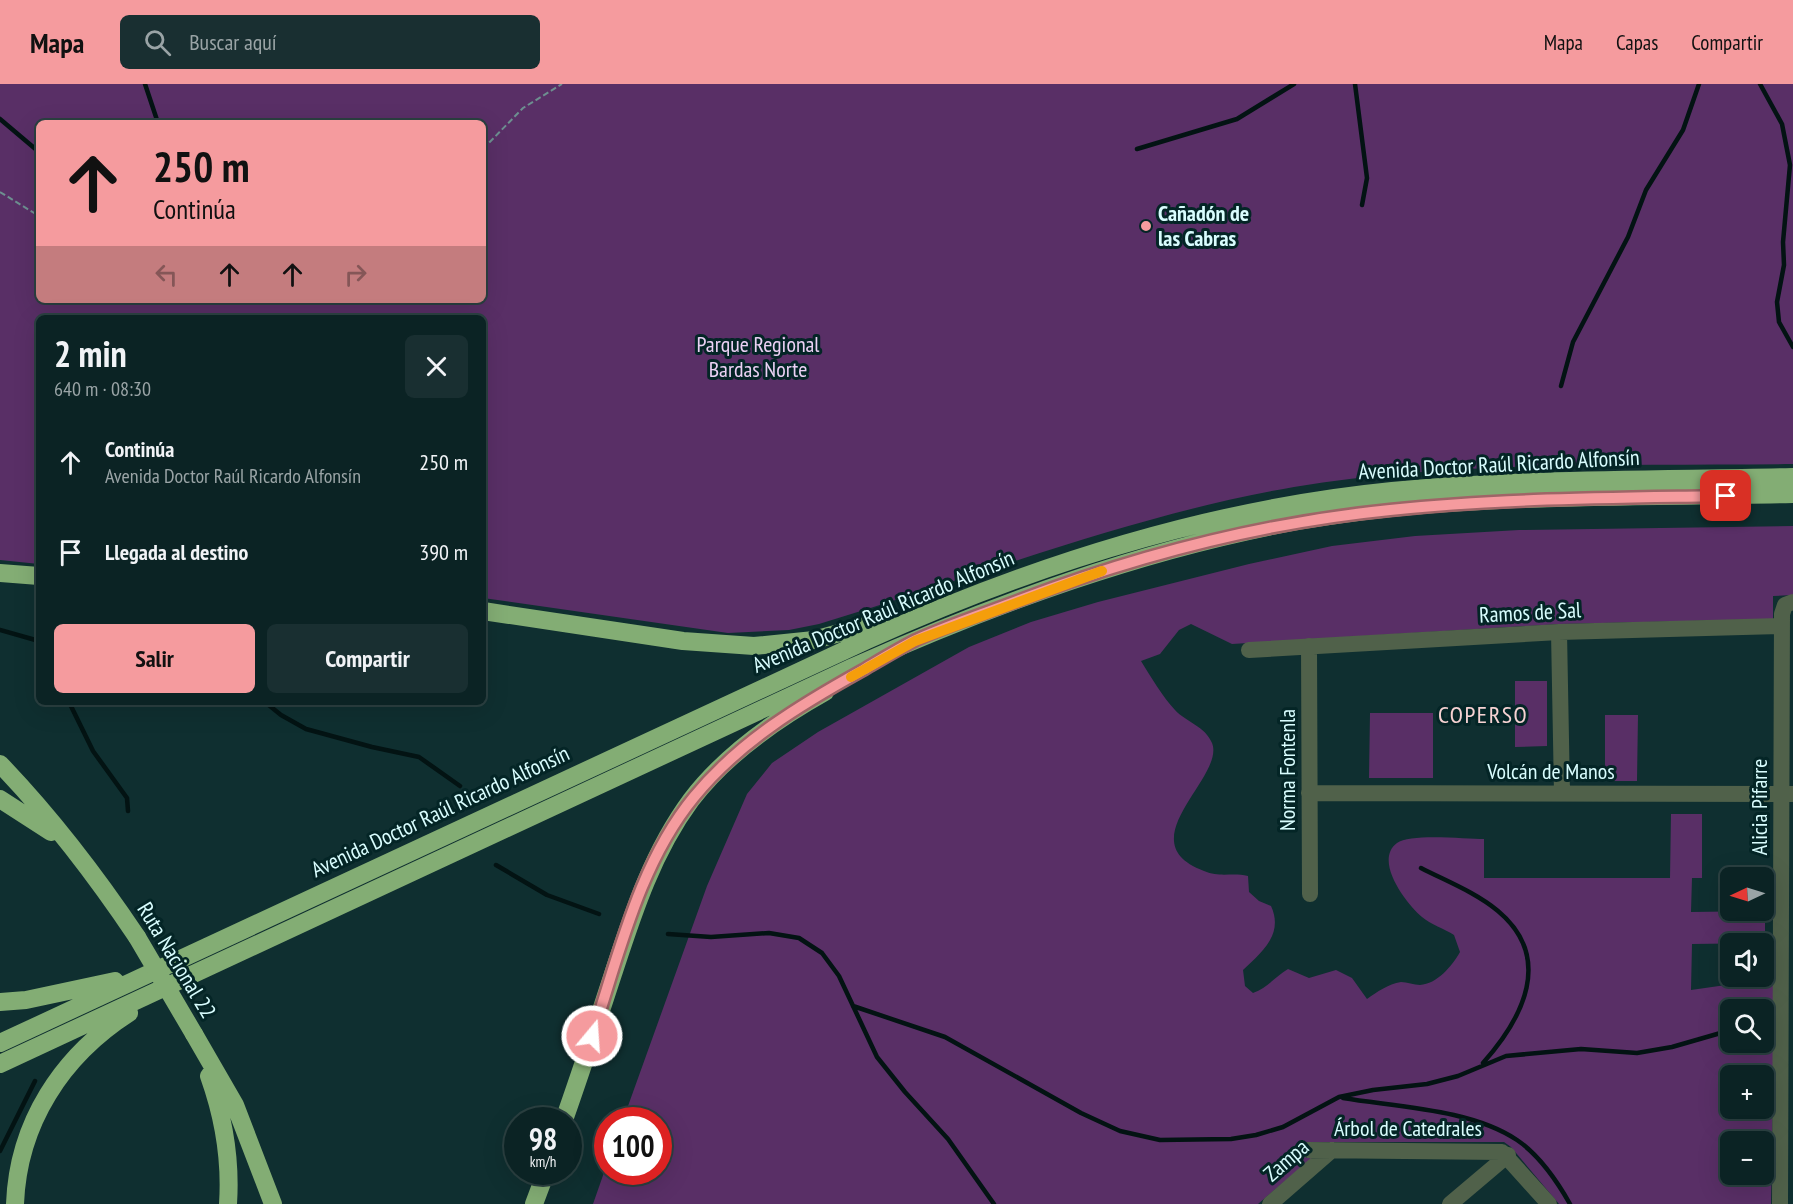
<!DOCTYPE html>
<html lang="es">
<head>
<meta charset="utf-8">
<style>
  body { margin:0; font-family:"PT Sans Narrow",sans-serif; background:#192f31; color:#f1f3f6; height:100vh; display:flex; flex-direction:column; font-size:22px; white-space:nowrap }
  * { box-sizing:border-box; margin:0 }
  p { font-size:20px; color:#9aa4a6 }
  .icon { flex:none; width:33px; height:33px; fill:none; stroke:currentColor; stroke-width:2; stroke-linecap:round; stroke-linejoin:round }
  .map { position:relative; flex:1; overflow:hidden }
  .sheet { position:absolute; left:36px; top:231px; width:450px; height:390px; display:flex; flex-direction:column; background:#0b2324; border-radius:9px; box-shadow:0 6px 24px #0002,0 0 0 2px #2b4041 }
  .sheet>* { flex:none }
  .banner { position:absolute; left:36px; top:36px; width:450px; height:183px; border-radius:9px; box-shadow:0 6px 24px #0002,0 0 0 2px #2b4041; background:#f59b9e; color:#111; overflow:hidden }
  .needle { width:39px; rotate:266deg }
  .fabs { position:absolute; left:1720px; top:783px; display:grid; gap:12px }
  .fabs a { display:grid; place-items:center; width:54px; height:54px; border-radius:9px; background:#0b2324; box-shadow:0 6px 24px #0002,0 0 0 2px #2b4041; font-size:30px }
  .speed { position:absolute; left:504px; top:1023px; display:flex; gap:12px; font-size:30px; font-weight:700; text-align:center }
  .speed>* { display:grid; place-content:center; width:78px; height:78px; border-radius:50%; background:#0b2324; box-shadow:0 6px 24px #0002,0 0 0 2px #2b4041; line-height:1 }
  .speed small { font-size:15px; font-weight:400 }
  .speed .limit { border:9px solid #d22; background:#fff; color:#111 }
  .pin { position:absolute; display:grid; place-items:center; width:51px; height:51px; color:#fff; margin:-26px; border-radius:12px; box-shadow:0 3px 9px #0006 }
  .me { position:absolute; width:66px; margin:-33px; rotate:18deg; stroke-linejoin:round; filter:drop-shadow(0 0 4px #0008) }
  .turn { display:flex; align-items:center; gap:21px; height:126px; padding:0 18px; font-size:27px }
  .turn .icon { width:78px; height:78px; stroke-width:2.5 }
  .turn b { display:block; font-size:42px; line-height:51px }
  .lanes { display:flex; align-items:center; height:57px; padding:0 18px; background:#0003; justify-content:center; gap:30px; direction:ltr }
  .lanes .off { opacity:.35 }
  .round { display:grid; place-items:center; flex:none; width:63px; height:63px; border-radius:9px; background:#192f31 }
  .overview { display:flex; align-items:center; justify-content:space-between; height:102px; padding:0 18px }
  h1 { font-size:36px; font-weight:700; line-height:45px }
  .button { display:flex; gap:12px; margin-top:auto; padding:12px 18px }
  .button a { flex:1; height:69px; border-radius:9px; background:#f59b9e; color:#111; font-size:24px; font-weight:700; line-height:69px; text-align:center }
  .button a+a { background:#192f31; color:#f1f3f6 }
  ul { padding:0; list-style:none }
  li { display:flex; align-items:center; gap:18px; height:90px; padding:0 18px }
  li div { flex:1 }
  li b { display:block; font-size:22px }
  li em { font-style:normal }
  header { display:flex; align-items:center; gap:36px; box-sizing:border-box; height:84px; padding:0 30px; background:#f59b9e; color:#111 }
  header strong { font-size:28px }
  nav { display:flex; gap:33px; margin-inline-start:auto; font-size:21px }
  .search { width:420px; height:54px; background:#192f31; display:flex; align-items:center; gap:15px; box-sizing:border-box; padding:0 21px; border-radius:9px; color:#9aa4a6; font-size:22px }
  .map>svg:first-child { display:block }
  .green { fill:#592f66; fill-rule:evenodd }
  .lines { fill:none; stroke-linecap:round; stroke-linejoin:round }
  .stream { stroke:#031313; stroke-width:4.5 }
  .path { stroke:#6d8f90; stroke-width:2; stroke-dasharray:6 3; stroke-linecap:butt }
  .street { stroke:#50614a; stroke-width:16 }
  .highway { stroke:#83ad74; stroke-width:18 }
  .highway-bridge { stroke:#83ad74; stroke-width:18 }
  .route-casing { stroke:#9f6567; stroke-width:15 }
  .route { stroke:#f59b9e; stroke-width:10 }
  .slow { stroke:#f59e0b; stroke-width:10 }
  .poi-dot { fill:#f59b9e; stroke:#042526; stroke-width:2 }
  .labels { text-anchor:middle; stroke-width:6; stroke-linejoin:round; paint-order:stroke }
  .poi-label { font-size:22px; font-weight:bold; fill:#d9fdfe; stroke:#042526; text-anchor:start }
  .park-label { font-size:22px; fill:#ecd1f5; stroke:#042526 }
  .street-label { font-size:22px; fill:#d9fdfe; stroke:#042526 }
  .neighbourhood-label { font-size:24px; letter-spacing:1.5px; fill:#f6d2d2; stroke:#042526 }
</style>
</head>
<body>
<header>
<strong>Mapa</strong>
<div class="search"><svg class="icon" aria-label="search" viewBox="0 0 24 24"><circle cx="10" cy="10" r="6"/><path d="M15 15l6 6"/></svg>Buscar aquí</div>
<nav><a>Mapa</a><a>Capas</a><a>Compartir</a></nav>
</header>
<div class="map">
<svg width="1793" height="1120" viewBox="0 0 1793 1120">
  <rect width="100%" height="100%" fill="#0f2f30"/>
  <!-- green -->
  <path class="green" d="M0,0H1793V380C1627,382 1458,376 1294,403C1131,431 977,493 819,540L789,546L728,549L483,514V234H39V480L0,476ZM39,39H483V216H39Z
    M1793,442V511L1773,512V535L1560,540L1232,560L1191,540L1179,546L1160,570L1141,577C1151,593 1162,612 1175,626C1186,638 1205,642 1212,659C1226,693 1126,758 1204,787C1221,794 1232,788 1248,792L1249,808L1259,817L1271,822C1284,850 1262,868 1243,886L1245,902L1253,909C1267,904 1275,893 1288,885L1309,894L1336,886L1352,894L1367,915C1377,908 1388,900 1401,898C1407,898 1414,901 1420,901C1437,900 1452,882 1460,868L1454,851C1445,845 1430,840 1422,833C1407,820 1373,777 1397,759C1410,749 1466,755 1484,755V794H1670L1671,730H1702V794H1692L1691,828L1765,827V859L1692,860L1691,906L1775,894L1771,1120H1559L1511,1063L1504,1058H1306V1074H1312L1258,1120H593L607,1080L608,1088H658V1036H623L707,802L747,710L772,679L818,648L969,563L1031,538L1098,518L1249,480L1332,462L1415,452L1519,446ZM1731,926H1764V958H1731ZM1731,992H1764V1024H1731ZM1731,1058H1764V1090H1731Z
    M1515,597H1547V662L1515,663Z
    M1370,629H1433V694H1369Z
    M1605,631H1638L1637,697H1605Z"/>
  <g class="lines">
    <!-- stream -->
    <path class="stream" d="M145,0L158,39
      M1355,0L1367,94L1362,121
      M1760,0L1782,40L1790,81L1783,158L1784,181L1777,218L1779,238L1793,263
      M0,35L39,68
      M1137,65L1237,35L1294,0
      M1561,302L1573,258L1628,153L1646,106L1683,46L1699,0
      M0,546L39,557
      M69,618L93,667L127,714L128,727
      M265,618L281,631L306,645L372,663L419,673L460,702
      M496,781L547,811L599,830
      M1421,784C1446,797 1475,808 1498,827C1554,874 1523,934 1483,979
      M668,850L711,853L769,849L799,854L822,869L839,892L877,973L905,1008L948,1055L994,1120
      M853,922L945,953L1081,1029L1120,1047L1160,1056L1231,1055L1256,1051L1283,1043L1339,1013L1373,1006L1427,1000L1458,992L1506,972L1581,965L1637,969L1672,963L1731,946
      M1764,943H1774
      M1343,1014C1397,1023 1471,1025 1517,1056C1539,1071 1557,1097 1570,1120
      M0,1067L35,997"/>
    <!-- path -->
    <path class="path" d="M483,65L523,24L562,0
      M0,108L39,132"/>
    <!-- street -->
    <path class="street" d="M1559,548L1562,709
      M1309,562L1310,810
      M1249,566L1559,548L1782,542
      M1309,709L1792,710
      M1308,1066L1502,1068L1549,1120
      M1270,1120L1332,1066
      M1450,1120L1508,1071
      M1780,1120L1782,530L1785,521L1793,518"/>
    <!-- highway -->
    <path class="highway" d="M0,489L39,492
      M483,527L683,557L754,562L814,556L886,536
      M0,680C51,733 96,792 137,853
      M0,715L51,748
      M0,918L26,916L115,897
      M194,950L235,1021L273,1120
      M0,959L867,556C1033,481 1210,425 1392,407C1525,394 1660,396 1793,393
      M0,980L851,584C994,520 1144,465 1298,437C1460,408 1629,414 1793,410
      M209,992C224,1034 231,1075 228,1120
      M564,1036C581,988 597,939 613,890C633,829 652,769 691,716C726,670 775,636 825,608
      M15,1120C18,1039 62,972 129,929
      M534,1120L546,1088"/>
    <!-- highway-bridge -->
    <path class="highway-bridge" d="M137,853L194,950"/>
  </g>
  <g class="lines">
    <defs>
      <path id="route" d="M592,952C619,871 639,780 694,713C740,657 800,621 863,586C880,576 898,565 916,556C947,542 980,531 1012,519C1134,472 1260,439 1390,426C1502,414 1614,414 1726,412"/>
    </defs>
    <!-- route casing -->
    <use href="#route" class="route-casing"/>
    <!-- route -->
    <use href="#route" class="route"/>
    <!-- slow -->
    <path class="slow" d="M851,593L915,557L1102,487"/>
  </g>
  <!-- markers -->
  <circle class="poi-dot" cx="1146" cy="142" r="6"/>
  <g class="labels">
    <!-- poi labels -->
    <g class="poi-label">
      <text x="1158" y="137">Cañadón de<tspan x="1158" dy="25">las Cabras</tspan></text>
    </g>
    <!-- park labels -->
    <g class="park-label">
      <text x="758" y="268">Parque Regional<tspan x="758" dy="25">Bardas Norte</tspan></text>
    </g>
    <!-- street labels -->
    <g class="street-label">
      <text transform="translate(1499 380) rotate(-3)" y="8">Avenida Doctor Raúl Ricardo Alfonsín</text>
      <text transform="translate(883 527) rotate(-23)" y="8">Avenida Doctor Raúl Ricardo Alfonsín</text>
      <text transform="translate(1530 528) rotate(-3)" y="8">Ramos de Sal</text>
      <text transform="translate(1287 686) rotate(-90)" y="8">Norma Fontenla</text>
      <text x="1551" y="695">Volcán de Manos</text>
      <text transform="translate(1759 723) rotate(-90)" y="8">Alicia Pifarre</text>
      <text transform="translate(440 727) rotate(-25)" y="8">Avenida Doctor Raúl Ricardo Alfonsín</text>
      <text transform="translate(177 876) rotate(59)" y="8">Ruta Nacional 22</text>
      <text x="1408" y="1052">Árbol de Catedrales</text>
      <text transform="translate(1286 1076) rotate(-41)" y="8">Zampa</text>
    </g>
    <!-- neighbourhood labels -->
    <g class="neighbourhood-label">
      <text x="1483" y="639">COPERSO</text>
    </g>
  </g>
</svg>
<div class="fabs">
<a><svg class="needle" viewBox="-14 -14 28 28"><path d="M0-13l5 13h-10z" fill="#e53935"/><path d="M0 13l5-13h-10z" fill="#9aa4a6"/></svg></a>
<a><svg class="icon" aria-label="sound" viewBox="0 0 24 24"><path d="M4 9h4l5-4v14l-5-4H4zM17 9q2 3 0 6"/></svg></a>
<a><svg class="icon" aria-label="search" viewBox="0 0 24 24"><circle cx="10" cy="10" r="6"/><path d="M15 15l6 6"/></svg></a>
<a>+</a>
<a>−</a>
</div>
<div class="speed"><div>98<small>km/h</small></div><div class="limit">100</div></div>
<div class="pin" style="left:1726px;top:412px;background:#d93025"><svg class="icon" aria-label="arrive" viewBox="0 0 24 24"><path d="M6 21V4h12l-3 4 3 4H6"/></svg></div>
<svg class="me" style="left:592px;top:952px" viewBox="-20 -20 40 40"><circle r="17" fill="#f59b9e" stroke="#fff" stroke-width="3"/><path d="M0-11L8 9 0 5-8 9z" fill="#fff"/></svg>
<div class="banner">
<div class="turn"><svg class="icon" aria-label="ahead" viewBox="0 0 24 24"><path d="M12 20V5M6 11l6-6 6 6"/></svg><div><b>250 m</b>Continúa</div></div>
<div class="lanes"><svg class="icon off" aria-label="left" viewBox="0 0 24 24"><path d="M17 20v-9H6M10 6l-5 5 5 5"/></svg><svg class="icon" aria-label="ahead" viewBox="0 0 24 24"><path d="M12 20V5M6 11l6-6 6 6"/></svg><svg class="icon" aria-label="ahead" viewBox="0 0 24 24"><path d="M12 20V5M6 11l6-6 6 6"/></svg><svg class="icon off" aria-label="right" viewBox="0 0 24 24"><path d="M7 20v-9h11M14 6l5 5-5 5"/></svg></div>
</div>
<section class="sheet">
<div class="overview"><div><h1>2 min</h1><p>640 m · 08:30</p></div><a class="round"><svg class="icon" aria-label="close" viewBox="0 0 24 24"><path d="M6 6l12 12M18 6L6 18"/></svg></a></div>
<ul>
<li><svg class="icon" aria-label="ahead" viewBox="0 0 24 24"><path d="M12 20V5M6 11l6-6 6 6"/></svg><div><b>Continúa</b><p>Avenida Doctor Raúl Ricardo Alfonsín</p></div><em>250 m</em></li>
<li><svg class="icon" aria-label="arrive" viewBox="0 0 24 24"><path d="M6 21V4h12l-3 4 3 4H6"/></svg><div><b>Llegada al destino</b></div><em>390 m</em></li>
</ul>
<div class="button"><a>Salir</a><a>Compartir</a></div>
</section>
</div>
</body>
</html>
